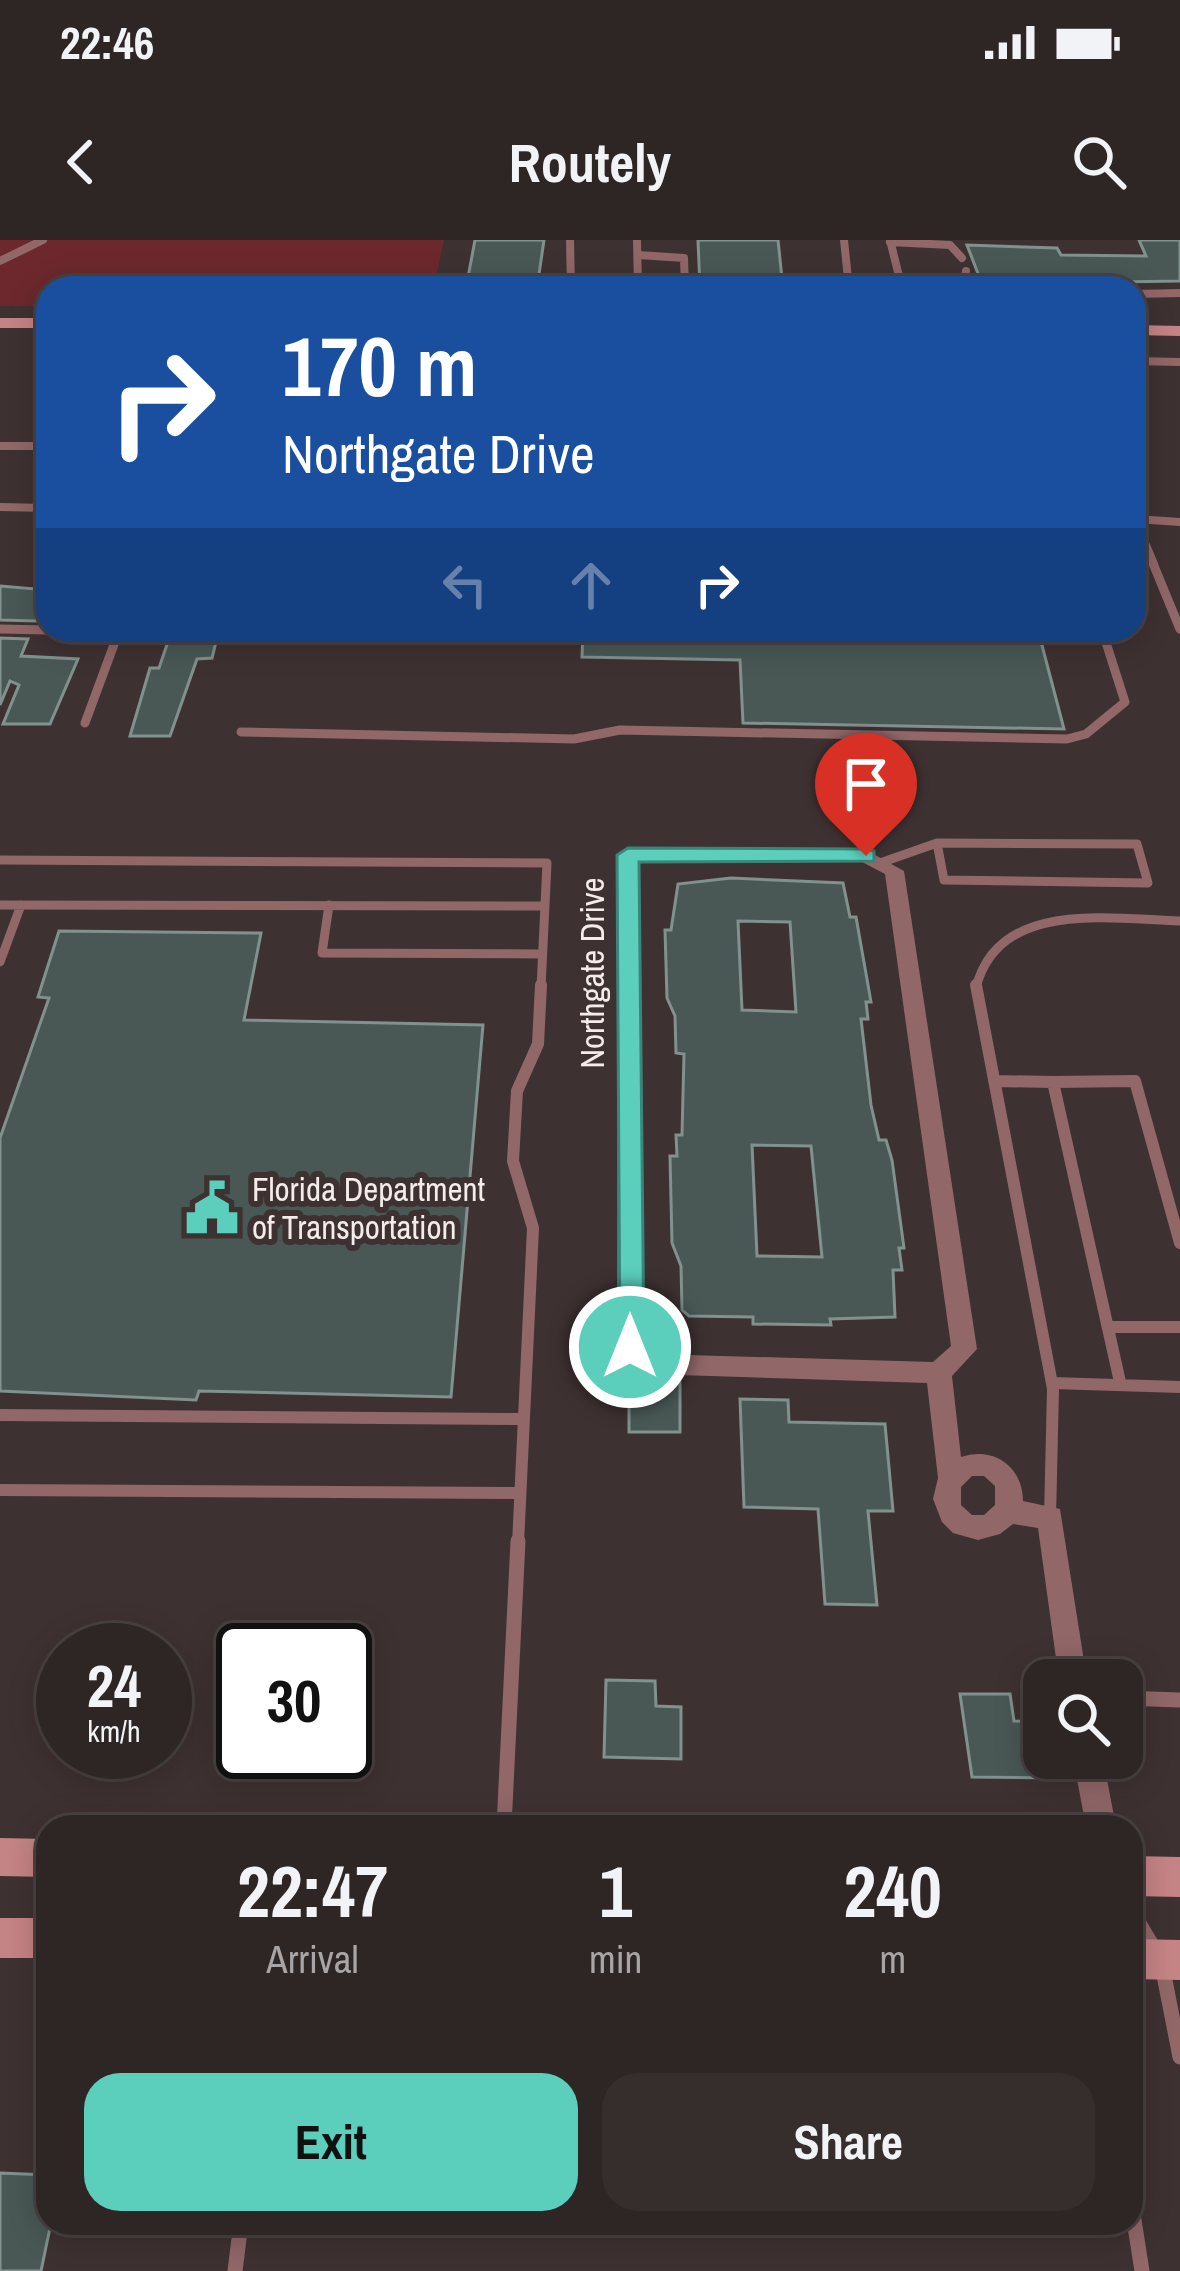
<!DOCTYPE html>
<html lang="en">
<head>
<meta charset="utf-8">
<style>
  body { margin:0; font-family:"Archivo Narrow",sans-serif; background:#362d2d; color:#f1f3f6; height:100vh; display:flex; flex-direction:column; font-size:45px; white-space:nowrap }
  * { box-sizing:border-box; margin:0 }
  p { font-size:39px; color:#a7a5a7 }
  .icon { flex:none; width:66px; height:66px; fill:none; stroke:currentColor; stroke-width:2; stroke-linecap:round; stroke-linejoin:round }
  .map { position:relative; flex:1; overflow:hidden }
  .sheet { position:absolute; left:36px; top:1575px; width:1107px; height:420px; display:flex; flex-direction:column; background:#2e2525; border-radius:36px; box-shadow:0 6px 30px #0003,0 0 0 3px #494242 }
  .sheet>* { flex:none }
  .hud { position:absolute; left:36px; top:36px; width:1110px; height:366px; border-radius:36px; box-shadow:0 6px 30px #0003,0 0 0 3px #494242; background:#1a4fa0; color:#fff; overflow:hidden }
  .buttons { position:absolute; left:1023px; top:1419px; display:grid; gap:24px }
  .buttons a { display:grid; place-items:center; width:120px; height:120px; border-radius:24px; background:#2e2525; box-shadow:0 6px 30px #0003,0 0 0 3px #494242; font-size:60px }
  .speed { position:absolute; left:36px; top:1383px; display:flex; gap:24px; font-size:60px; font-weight:700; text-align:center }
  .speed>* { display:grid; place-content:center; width:156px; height:156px; border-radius:50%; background:#2e2525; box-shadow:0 6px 30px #0003,0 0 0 3px #494242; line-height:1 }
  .speed small { font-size:30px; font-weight:400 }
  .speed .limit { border:6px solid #111; border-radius:18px; background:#fff; color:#111 }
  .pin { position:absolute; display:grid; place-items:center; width:102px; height:102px; color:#fff; margin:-123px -51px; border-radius:50% 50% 50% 0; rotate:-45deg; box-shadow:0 0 12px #0007 }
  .pin .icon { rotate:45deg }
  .me { position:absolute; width:132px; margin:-66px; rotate:0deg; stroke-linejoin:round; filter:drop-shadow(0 0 9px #0008) }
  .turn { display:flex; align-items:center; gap:42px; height:252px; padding:0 48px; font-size:54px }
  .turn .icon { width:156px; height:156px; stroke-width:2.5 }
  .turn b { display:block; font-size:84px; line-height:102px }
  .lanes { display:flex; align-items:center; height:114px; padding:0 48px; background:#0003; justify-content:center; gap:60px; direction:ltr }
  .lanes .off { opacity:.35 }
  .eta { display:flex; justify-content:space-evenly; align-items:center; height:204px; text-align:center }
  .eta b { font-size:72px; font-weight:800; line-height:84px }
  .action { display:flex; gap:24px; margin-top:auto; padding:24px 48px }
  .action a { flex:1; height:138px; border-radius:36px; background:#5bcebc; color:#111; font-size:48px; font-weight:800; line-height:138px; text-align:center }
  .action a+a { background:#362d2d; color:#f1f3f6 }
  .status { display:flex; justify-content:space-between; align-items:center; height:84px; padding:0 60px; background:#2e2525; direction:ltr }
  .status svg { height:33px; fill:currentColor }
  header { display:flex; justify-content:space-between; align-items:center; height:156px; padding:0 48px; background:#2e2525; font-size:54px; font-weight:800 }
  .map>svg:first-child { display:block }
  .green { fill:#6c282d }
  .building { fill:#495855; stroke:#81918e; stroke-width:3; fill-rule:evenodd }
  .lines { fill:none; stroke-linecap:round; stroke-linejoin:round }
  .lane-far3 { stroke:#916768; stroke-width:8 }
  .lane-far2 { stroke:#916768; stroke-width:9 }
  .lane-far1 { stroke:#916768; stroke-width:12 }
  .lane { stroke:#916768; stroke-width:15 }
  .street { fill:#916768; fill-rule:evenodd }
  .secondary { fill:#c48384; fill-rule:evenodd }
  .route { fill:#5bcebc; stroke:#3b867a; stroke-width:3 }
  .labels { text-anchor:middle; stroke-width:12; stroke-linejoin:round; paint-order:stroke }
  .street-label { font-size:33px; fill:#f4ebeb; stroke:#3e3131 }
  .poi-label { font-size:33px; fill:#f4ebeb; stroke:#3e3131; text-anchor:start }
</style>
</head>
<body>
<div class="status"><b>22:46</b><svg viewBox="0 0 49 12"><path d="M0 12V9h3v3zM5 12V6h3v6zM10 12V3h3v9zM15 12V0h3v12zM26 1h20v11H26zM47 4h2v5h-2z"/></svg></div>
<header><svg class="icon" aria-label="back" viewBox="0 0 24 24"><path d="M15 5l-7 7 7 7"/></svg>Routely<svg class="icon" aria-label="search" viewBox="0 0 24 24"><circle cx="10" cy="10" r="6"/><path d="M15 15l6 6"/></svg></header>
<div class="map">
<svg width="1180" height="2031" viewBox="0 0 1180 2031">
  <rect width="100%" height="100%" fill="#3e3131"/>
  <!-- green -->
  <path class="green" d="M0,0H444L434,48H48V66H0Z"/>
  <!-- building -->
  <path class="building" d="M475,0H544L537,48H466Z
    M698,0H778L783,48H700Z
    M1139,0H1180V41L982,44L967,5L1057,8L1061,15L1146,16Z
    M0,346L48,350L36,381L0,380Z
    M172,390H219L212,418L197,419L170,496H130L150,428H159Z
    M583,390H1038L1064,489L743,483L740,420L582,417Z
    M0,398L28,399L21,416L78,419L50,484H3L19,445L10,441L0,465Z
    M731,638L843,643L850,677H856L871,762H866L868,779H861L871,865L879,900H886L892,920L904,1008H899L902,1030H893L895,1077L830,1079L831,1085L753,1084V1077L689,1076L682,1070L681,1026L672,1003L670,916H677L676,895H682L684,814L676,813L675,776L667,758L665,690H671L678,644ZM738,681L790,682L796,772L742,770ZM752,905L811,906L822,1017L757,1016Z
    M59,691L261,693L244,780L483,785L451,1157L199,1151L196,1160L0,1151V898L49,758L38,757Z
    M629,1142L680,1143V1192H629Z
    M740,1159L788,1160L789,1182L885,1184L893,1271H868L877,1365L825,1364L818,1269L744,1267Z
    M606,1440L655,1441L656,1466L681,1467V1519L604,1517Z
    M960,1454H1010L1014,1481L1040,1482L1049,1538L972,1537Z
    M0,1933L48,1935L51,1983L41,2031H0Z"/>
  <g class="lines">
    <!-- lane-far3 -->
    <path class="lane-far3" d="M570,0L571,48
      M637,0L638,48
      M844,0L849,48
      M890,0L902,48
      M890,2L950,5L962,18
      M638,15L684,18L685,48
      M0,21L43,0
      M964,48L966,31
      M1134,54L1180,53
      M1134,121L1180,122
      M0,206H48
      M0,267L48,268
      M1135,279L1180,282
      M1136,281L1154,324"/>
    <!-- lane-far2 -->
    <path class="lane-far2" d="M1152,321L1180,389
      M0,389L48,390
      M60,390L119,391L85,483
      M241,492L574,499L620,490L1067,499L1086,494L1125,462L1102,390
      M937,603L1137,604L1148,643L944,640Z
      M0,620L547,623L541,748
      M880,623L937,603
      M0,665L544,666
      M329,665L322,713L542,714
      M0,722L21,665
      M976,748C998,659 1110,679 1180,681"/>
    <!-- lane-far1 -->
    <path class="lane-far1" d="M976,745L1053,1149L1050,1278
      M994,841L1053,842L1120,1142
      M1053,842L1135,841L1180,1003
      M1108,1087H1180
      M1052,1143L1180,1147
      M0,1175L521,1179
      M0,1250L518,1253
      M518,1304L533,988L513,921L517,851L538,804L541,745"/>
    <!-- lane -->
    <path class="lane" d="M1122,1458L1180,1460
      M504,1587L518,1301
      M1131,1670L1161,1720L1180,1817
      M1131,1961L1142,2031
      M235,2031L241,1983"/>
    <!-- street -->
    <path class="street" d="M628,609L866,610L904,631L977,1109L952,1136L961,1217C994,1206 1023,1227 1023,1261L1060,1269L1087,1440H1059L1038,1288L1013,1284L1000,1294L978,1300L953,1293L942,1282L933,1259L938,1238L927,1143L648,1134L639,1131L617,1107L618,615ZM638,621L862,622L885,634L951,1106L933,1122L654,1114L642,1103ZM984,1236L995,1246V1265L984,1275H972L961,1265V1247L972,1236Z
      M1073,1518H1103L1116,1587H1086Z"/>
    <!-- secondary -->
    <path class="secondary" d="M0,78H48V88H0Z
      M1134,85L1180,86V96L1134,95Z
      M0,1598L48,1599V1637L0,1636Z
      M1131,1616L1180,1617V1657L1131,1656Z
      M0,1678H48V1718H0Z
      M1131,1699L1180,1700V1740L1131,1739Z"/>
  </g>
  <!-- route -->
  <path class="route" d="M866,609L874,611V621L639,622L644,1107L640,1115H620L617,615L628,608Z"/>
  <!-- icons -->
  <defs>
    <symbol id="civic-bare" viewBox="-9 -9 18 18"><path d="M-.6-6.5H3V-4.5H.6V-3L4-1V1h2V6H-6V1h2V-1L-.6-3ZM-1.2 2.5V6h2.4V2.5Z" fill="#5bcebc" stroke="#3e3131" stroke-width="2.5" paint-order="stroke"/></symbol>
  </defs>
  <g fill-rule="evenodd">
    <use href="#civic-bare" x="174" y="930" width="76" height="76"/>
  </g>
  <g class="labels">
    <!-- street labels -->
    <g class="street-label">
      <text transform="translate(592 733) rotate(-90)" y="12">Northgate Drive</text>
    </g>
    <!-- poi labels -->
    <g class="poi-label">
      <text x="252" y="961">Florida Department<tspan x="252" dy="38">of Transportation</tspan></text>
    </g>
  </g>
</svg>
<div class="buttons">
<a><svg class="icon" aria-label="search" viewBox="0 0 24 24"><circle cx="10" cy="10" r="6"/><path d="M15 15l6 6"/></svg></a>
</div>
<div class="speed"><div>24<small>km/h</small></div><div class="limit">30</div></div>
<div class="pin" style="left:866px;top:616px;background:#d93025"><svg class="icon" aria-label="arrive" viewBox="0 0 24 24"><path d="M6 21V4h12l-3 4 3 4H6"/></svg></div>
<svg class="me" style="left:630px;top:1107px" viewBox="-20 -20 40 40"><circle r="17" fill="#5bcebc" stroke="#fff" stroke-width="3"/><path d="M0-11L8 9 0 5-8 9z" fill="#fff"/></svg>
<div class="hud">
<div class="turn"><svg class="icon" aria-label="right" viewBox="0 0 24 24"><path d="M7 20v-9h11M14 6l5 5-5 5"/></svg><div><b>170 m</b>Northgate Drive</div></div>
<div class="lanes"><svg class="icon off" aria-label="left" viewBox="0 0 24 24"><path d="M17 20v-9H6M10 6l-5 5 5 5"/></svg><svg class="icon off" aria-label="ahead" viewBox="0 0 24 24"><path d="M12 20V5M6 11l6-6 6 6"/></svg><svg class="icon" aria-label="right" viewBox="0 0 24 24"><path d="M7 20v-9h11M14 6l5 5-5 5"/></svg></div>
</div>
<section class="sheet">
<div class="eta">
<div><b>22:47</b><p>Arrival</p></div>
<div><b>1</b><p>min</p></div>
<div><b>240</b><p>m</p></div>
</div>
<div class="action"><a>Exit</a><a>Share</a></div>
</section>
</div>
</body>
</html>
